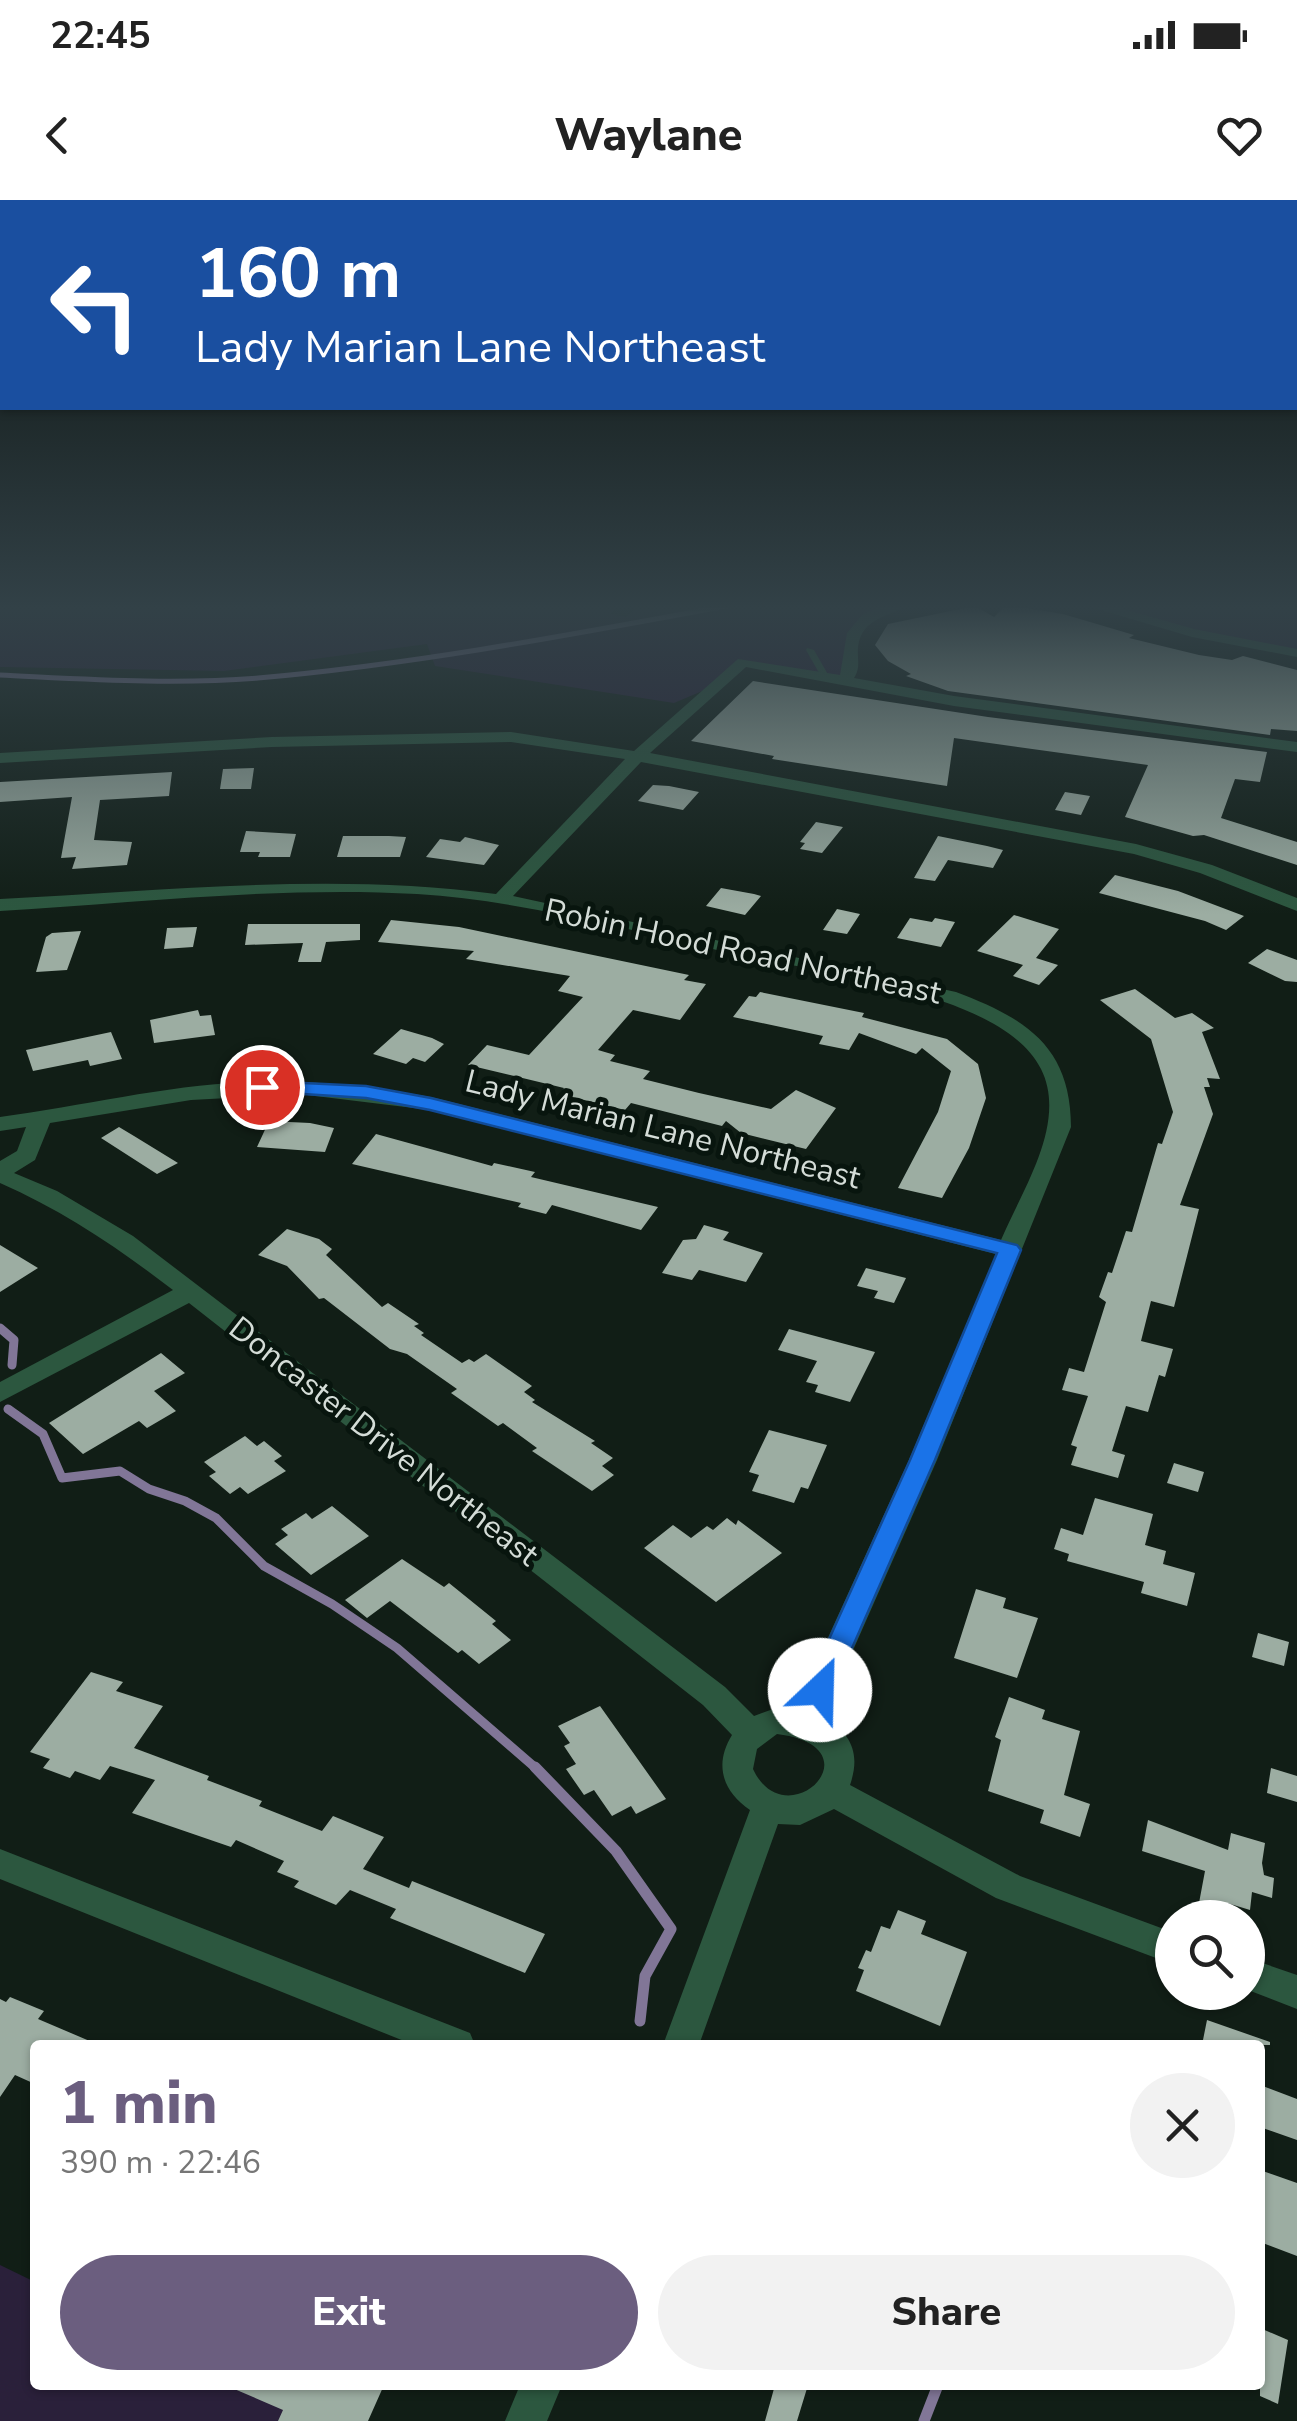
<!DOCTYPE html>
<html lang="en">
<head>
<meta charset="utf-8">
<style>
  body { margin:0; font-family:"Nunito Sans",sans-serif; background:#f2f2f2; color:#222; height:100vh; display:flex; flex-direction:column; font-size:38px; white-space:nowrap }
  * { box-sizing:border-box; margin:0 }
  p { font-size:32px; color:#767676 }
  .icon { flex:none; width:55px; height:55px; fill:none; stroke:currentColor; stroke-width:2; stroke-linecap:round; stroke-linejoin:round }
  .map { position:relative; flex:1; overflow:hidden }
  .panel { position:absolute; left:30px; top:1840px; width:1235px; height:350px; display:flex; flex-direction:column; background:#fff; border-radius:10px; box-shadow:0 2px 8px #0004 }
  .panel>* { flex:none }
  .guide { position:absolute; left:0px; top:0px; width:1298px; height:210px; box-shadow:0 2px 8px #0004; background:#1a4fa0; color:#fff; overflow:hidden }
  .fabs { position:absolute; left:1155px; top:1700px; display:grid; gap:20px }
  .fabs a { display:grid; place-items:center; width:110px; height:110px; border-radius:50%; background:#fff; box-shadow:0 2px 8px #0004; font-size:50px }
  .pin { position:absolute; display:grid; place-items:center; width:85px; height:85px; color:#fff; margin:-42px; border:5px solid #fff; border-radius:50%; box-shadow:0 2px 10px #0007 }
  .me { position:absolute; width:110px; margin:-55px; rotate:24deg; stroke-linejoin:round; filter:drop-shadow(0 0 8px #0008) }
  .turn { display:flex; align-items:center; gap:35px; height:210px; padding:0 30px; font-size:45px }
  .turn .icon { width:130px; height:130px; stroke-width:2.5 }
  .turn b { display:block; font-size:70px; line-height:85px }
  .round { display:grid; place-items:center; flex:none; width:105px; height:105px; border-radius:52px; background:#f2f2f2 }
  .overview { display:flex; align-items:center; justify-content:space-between; height:170px; padding:0 30px }
  h1 { font-size:60px; font-weight:800; line-height:75px; color:#6b5e7f }
  .cta { display:flex; gap:20px; margin-top:auto; padding:20px 30px }
  .cta a { flex:1; height:115px; border-radius:60px; background:#6b5e7f; color:#fff; font-size:40px; font-weight:800; line-height:115px; text-align:center }
  .cta a+a { background:#f2f2f2; color:#222 }
  .status { display:flex; justify-content:space-between; align-items:center; height:70px; padding:0 50px; background:#fff; direction:ltr }
  .status svg { height:28px; fill:currentColor }
  header { display:flex; justify-content:space-between; align-items:center; height:130px; padding:0 30px; background:#fff; font-size:45px; font-weight:800 }
  .map>svg:first-child { display:block }
  .green { fill:#2a203a }
  .lines { fill:none; stroke-linecap:round; stroke-linejoin:round }
  .stream-far2 { stroke:#817697; stroke-width:5 }
  .stream-far1 { stroke:#817697; stroke-width:9 }
  .stream { stroke:#817697; stroke-width:11 }
  .building { fill:#9cada2 }
  .service { fill:#2c573f; fill-rule:evenodd }
  .minor { fill:#2c573f; fill-rule:evenodd }
  .route { fill:#1a73e8; stroke:#114b97; stroke-width:2.5 }
  .labels { text-anchor:middle; stroke-width:10; stroke-linejoin:round; paint-order:stroke }
  .street-label { font-size:32px; fill:#d4dcd7; stroke:#08150e }
</style>
</head>
<body>
<div class="status"><b>22:45</b><svg viewBox="0 0 49 12"><path d="M0 12V9h3v3zM5 12V6h3v6zM10 12V3h3v9zM15 12V0h3v12zM26 1h20v11H26zM47 4h2v5h-2z"/></svg></div>
<header><svg class="icon" aria-label="back" viewBox="0 0 24 24"><path d="M15 5l-7 7 7 7"/></svg>Waylane<svg class="icon" aria-label="heart" viewBox="0 0 24 24"><path d="M12 20l-8-8c-3-5 5-10 8-4 3-6 11-1 8 4z"/></svg></header>
<div class="map">
<svg width="1297" height="2221" viewBox="0 0 1297 2221">
  <rect width="100%" height="100%" fill="#111e16"/>
  <!-- green -->
  <path class="green" d="M0,404H620L610,414L626,417L640,404H901L852,431L839,482L739,462L707,489L674,503L435,466L427,444L224,471L0,467Z
    M1093,404H1297V452L1192,433Z
    M0,2065L35,2082V2185H254L330,2221H0Z"/>
  <g class="lines">
    <!-- stream-far2 -->
    <path class="stream-far2" d="M0,475C86,479 172,485 258,478C418,464 579,433 737,404"/>
    <!-- stream-far1 -->
    <path class="stream-far1" d="M0,1128L14,1140L12,1165
      M8,1209L43,1234L62,1278L120,1271L149,1289L185,1301L216,1318L264,1366L332,1404L397,1448L538,1570"/>
    <!-- stream -->
    <path class="stream" d="M535,1567L616,1651L671,1729L645,1776L640,1821
      M924,2221L938,2185"/>
  </g>
  <!-- building -->
  <path class="building" d="M1006,405L1063,414L1134,435L1129,438L1199,455L1232,460L1243,456L1297,470V531L1271,529L1270,535L948,491L906,476L911,474L888,461L875,445L888,424L975,406L994,417Z
    M753,481L988,517L1267,552L1260,582L1235,579L1221,618L1297,642V665L1204,635L1193,636L1125,617L1148,565L954,538L947,586L772,559L774,556L691,541Z
    M254,568L251,589H220L223,569Z
    M172,572L169,596L100,600L94,640L132,642L127,665L72,669L76,657L61,658L72,597L0,602V582Z
    M653,585L669,586L699,592L683,610L638,601Z
    M1065,592L1090,596L1081,615L1055,610Z
    M816,622L843,627L822,653L800,649L805,643L800,642Z
    M246,631L296,634L290,657H258L260,652H240Z
    M343,636H389L406,637L400,657H337Z
    M938,636L987,646L1003,650L993,668L948,660L935,681L914,678Z
    M465,637L499,645L484,665L426,657L440,639L460,642Z
    M1115,675L1178,691L1244,716L1226,730L1205,721L1099,693Z
    M721,688L754,694L761,696L745,715L706,706Z
    M837,709L860,714L847,734L823,730Z
    M1014,715L1059,729L1036,758L1058,765L1039,785L1013,776L1023,765L977,751Z
    M910,718L932,722L935,718L955,722L941,747L897,738Z
    M391,720L459,727L689,775L684,780L706,784L680,820L633,810L598,850L615,855L610,861L650,871L643,879L699,893L771,909L796,890L836,908L806,949L741,933L726,921L722,926L631,903L625,910L560,894L564,888L468,865L487,845L529,855L583,797L558,791L570,776L466,759L474,751L378,742Z
    M248,724H360V740L326,742L321,762H298L303,743L245,745Z
    M197,727L193,747L164,749L167,728Z
    M81,731L67,770L36,772L46,737L52,733Z
    M1267,749L1297,760V782L1285,781L1248,763Z
    M1135,789L1175,818L1192,813L1214,828L1202,832L1220,879L1207,878L1210,887H1204L1213,914L1180,1005L1199,1009L1174,1107L1151,1101L1141,1141L1173,1149L1165,1177L1159,1175L1148,1212L1126,1206L1112,1251L1125,1255L1118,1278L1071,1265L1077,1247L1071,1245L1088,1196L1062,1190L1069,1168L1084,1172L1106,1102L1099,1097L1108,1072L1112,1073L1126,1031L1132,1032L1158,943L1162,944L1173,912L1151,839L1100,800Z
    M760,792L864,813L862,817L947,839L978,864L986,898L969,948L942,998L898,988L938,912L951,871L922,848L916,854L859,833L849,850L819,844L823,836L733,817L749,796L756,797Z
    M198,810L200,816L211,815L215,835L154,843L150,820Z
    M401,829L432,838L444,844L425,862L413,858L406,864L373,854Z
    M111,832L122,859L90,866L88,860L33,871L26,850Z
    M269,921L310,923L334,928L325,952L257,947Z
    M119,927L134,936L178,963L157,974L101,938Z
    M376,934L492,966L494,963L535,972L531,977L658,1007L641,1030L552,1005L546,1014L518,1007L521,1003L352,964Z
    M704,1025L729,1032L723,1040L763,1053L746,1082L699,1070L692,1080L662,1073L683,1040L696,1039Z
    M287,1029L319,1039L332,1049L326,1055L382,1107L388,1103L419,1124L414,1126L424,1133L421,1135L462,1163L469,1159L474,1162L486,1154L532,1186L524,1192L535,1200L532,1202L595,1241L591,1243L613,1258L602,1266L614,1275L592,1291L532,1251L537,1248L503,1223L498,1226L451,1193L457,1189L407,1154L390,1149L324,1098L319,1099L287,1066L258,1055Z
    M0,1045L38,1068L0,1092Z
    M866,1068L906,1078L894,1103L874,1098L878,1091L857,1086Z
    M789,1129L875,1152L850,1202L815,1192L818,1185L806,1182L817,1161L778,1150Z
    M161,1153L185,1173L154,1191L176,1211L147,1228L139,1221L83,1254L49,1223Z
    M769,1230L827,1245L808,1289L801,1287L794,1303L752,1291L759,1275L749,1272Z
    M245,1236L257,1246L264,1241L282,1256L274,1261L286,1271L248,1294L240,1287L230,1294L209,1276L216,1272L204,1262Z
    M1174,1263L1204,1272L1198,1292L1167,1283Z
    M1095,1298L1153,1314L1145,1345L1166,1351L1163,1364L1195,1373L1187,1406L1141,1393L1144,1382L1067,1361L1069,1354L1054,1349L1061,1328L1083,1335Z
    M332,1306L369,1336L311,1375L275,1344L288,1335L281,1329L306,1313L312,1319Z
    M727,1318L736,1325L738,1320L782,1353L716,1402L644,1348L673,1325L691,1338L707,1326L713,1330Z
    M402,1359L444,1387L449,1383L496,1421L492,1424L511,1440L479,1464L462,1450L458,1453L390,1401L367,1418L345,1400Z
    M976,1389L1006,1398L1003,1408L1038,1418L1017,1478L954,1458Z
    M1258,1433L1289,1442L1284,1466L1252,1457Z
    M91,1472L123,1482L116,1491L163,1506L134,1548L209,1576L207,1580L262,1601L259,1606L322,1631L333,1616L384,1637L363,1669L409,1688L412,1681L545,1734L525,1773L390,1718L396,1709L350,1690L336,1705L294,1687L299,1681L277,1672L284,1661L236,1640L231,1647L132,1613L155,1580L110,1566L100,1580L75,1571L70,1578L43,1568L50,1559L30,1552Z
    M1009,1497L1045,1510L1042,1519L1080,1531L1064,1595L1090,1604L1080,1637L1040,1623L1044,1610L988,1591L1001,1540L995,1537Z
    M600,1506L666,1599L636,1614L631,1606L612,1616L594,1590L584,1595L566,1569L576,1564L564,1546L570,1543L558,1526Z
    M1271,1568L1297,1576V1602L1267,1593Z
    M1148,1620L1228,1650L1231,1633L1265,1643L1262,1663L1264,1675L1274,1678L1272,1698L1252,1692L1250,1710L1227,1703L1225,1711L1199,1703L1205,1671L1142,1651Z
    M898,1710L926,1721L921,1734L967,1752L940,1826L856,1791L864,1770L858,1768L866,1750L871,1752L881,1726L890,1729Z
    M10,1797L44,1811L38,1819L99,1845H35V1884L15,1875L0,1897V1799L6,1802Z
    M1207,1820L1270,1842V1845H1202Z
    M1260,1885L1297,1899V1940L1260,1927Z
    M1260,1970L1297,1983V2056L1260,2042Z
    M1260,2128L1288,2140L1278,2204L1260,2196Z
    M225,2185H384L368,2221H278L283,2210Z
    M775,2185H808L797,2221H765Z"/>
  <g class="lines">
    <!-- service -->
    <path class="service" d="M807,448L814,450L830,478L829,480L822,478L806,450Z"/>
    <!-- minor -->
    <path class="minor" d="M886,404H910C889,417 862,417 858,447C857,460 861,467 854,478L954,496L1297,542V552L954,506L746,467L650,553L1136,644L1212,665L1297,698V711L1200,673L1134,654L641,562L513,696L956,792C1025,818 1071,846 1071,927L937,1260L824,1516C851,1534 861,1553 850,1585L1020,1676L1172,1732V1764L996,1698L834,1609L800,1625L778,1624L699,1845H663L750,1610C722,1591 714,1564 732,1535L703,1505L189,1103L0,1202V1182L173,1090C118,1048 64,1011 0,983V961L17,951L26,927L0,931V917C82,906 163,886 246,882C308,879 370,887 431,897L1001,1040C1022,990 1068,923 1041,869C1026,840 994,822 965,810C896,781 817,771 744,756C637,732 527,701 417,694C279,686 138,703 0,711V699C165,691 331,672 496,694L625,559L511,542L272,547L0,563V553L272,537L511,532L634,551L738,459L840,475L847,433L863,414ZM299,894L430,910L996,1054L909,1260L795,1510L776,1508L754,1516L725,1487L133,1036L57,991L14,973L35,960L50,923L191,900ZM777,1534C881,1547 786,1640 753,1569L757,1549Z
      M1081,404H1105L1194,429L1297,449V457L1192,437Z
      M0,1649L470,1833L475,1845H414L0,1679Z
      M1248,1758L1297,1775V1809L1248,1790Z
      M520,2185H562L547,2221H505Z"/>
  </g>
  <!-- sky -->
  <linearGradient id="sky" x2="0" y2="1"><stop stop-color="#09100c"/><stop offset="0.57" stop-color="#324147"/><stop offset="1" stop-color="#324147" stop-opacity="0"/></linearGradient>
  <rect width="1297" height="715" fill="url(#sky)"/>
  <!-- route -->
  <path class="route" d="M262,881L366,886L431,898L1017,1045L1021,1050L935,1260L830,1498L820,1502L810,1498L806,1490L910,1260L997,1053L430,910L366,898L256,891L253,887Z"/>
  <g class="labels">
    <!-- street labels -->
    <g class="street-label">
      <text transform="translate(743 751) rotate(12)" y="11">Robin Hood Road Northeast</text>
      <text transform="translate(663 929) rotate(14)" y="11">Lady Marian Lane Northeast</text>
      <text transform="translate(384 1241) rotate(38)" y="11">Doncaster Drive Northeast</text>
    </g>
  </g>
</svg>
<div class="fabs">
<a><svg class="icon" aria-label="search" viewBox="0 0 24 24"><circle cx="10" cy="10" r="6"/><path d="M15 15l6 6"/></svg></a>
</div>
<div class="pin" style="left:262px;top:887px;background:#d93025"><svg class="icon" aria-label="arrive" viewBox="0 0 24 24"><path d="M6 21V4h12l-3 4 3 4H6"/></svg></div>
<svg class="me" style="left:820px;top:1490px" viewBox="-20 -20 40 40"><circle r="19" fill="#fff"/><path d="M0-13L10 11 0 6-10 11z" fill="#1a73e8"/></svg>
<div class="guide">
<div class="turn"><svg class="icon" aria-label="left" viewBox="0 0 24 24"><path d="M17 20v-9H6M10 6l-5 5 5 5"/></svg><div><b>160 m</b>Lady Marian Lane Northeast</div></div>
</div>
<section class="panel">
<div class="overview"><div><h1>1 min</h1><p>390 m · 22:46</p></div><a class="round"><svg class="icon" aria-label="close" viewBox="0 0 24 24"><path d="M6 6l12 12M18 6L6 18"/></svg></a></div>
<div class="cta"><a>Exit</a><a>Share</a></div>
</section>
</div>
</body>
</html>
